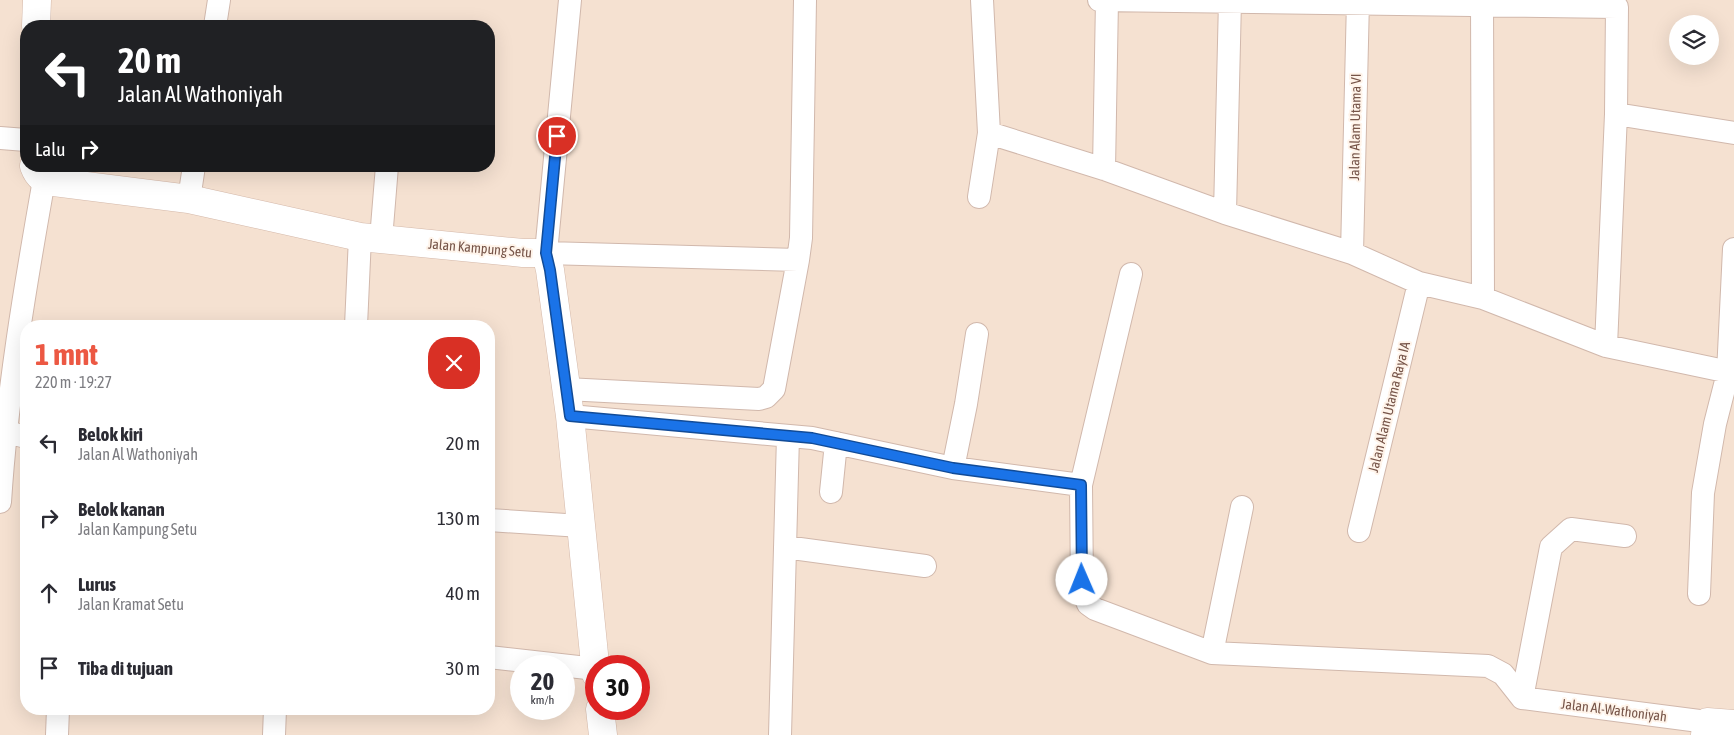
<!DOCTYPE html>
<html lang="id">
<head>
<meta charset="utf-8">
<style>
  body { margin:0; font-family:"Asap Condensed",sans-serif; background:#f7f7f7; color:#2b2b33; height:100vh; display:flex; flex-direction:column; font-size:19px; white-space:nowrap }
  * { box-sizing:border-box; margin:0 }
  p { font-size:16px; color:#7c7c81 }
  .icon { flex:none; width:28px; height:28px; fill:none; stroke:currentColor; stroke-width:2; stroke-linecap:round; stroke-linejoin:round }
  .map { position:relative; flex:1; overflow:hidden }
  .side { position:absolute; left:20px; top:320px; width:475px; height:395px; display:flex; flex-direction:column; background:#fff; border-radius:20px; box-shadow:0 5px 20px #0002 }
  .side>* { flex:none }
  .hud { position:absolute; left:20px; top:20px; width:475px; height:152px; border-radius:20px; box-shadow:0 5px 20px #0002; background:#202124; color:#fff; overflow:hidden }
  .fabs { position:absolute; left:1669px; top:15px; display:grid; gap:10px }
  .fabs a { display:grid; place-items:center; width:50px; height:50px; border-radius:50%; background:#fff; box-shadow:0 5px 20px #0002; font-size:25px }
  .speed { position:absolute; left:510px; top:655px; display:flex; gap:10px; font-size:25px; font-weight:700; text-align:center }
  .speed>* { display:grid; place-content:center; width:65px; height:65px; border-radius:50%; background:#fff; box-shadow:0 5px 20px #0002; line-height:1 }
  .speed small { font-size:12px; font-weight:400 }
  .speed .limit { border:8px solid #d22; background:#fff; color:#111 }
  .pin { position:absolute; display:grid; place-items:center; width:42px; height:42px; color:#fff; margin:-21px; border:2px solid #fff; border-radius:50%; box-shadow:0 1px 5px #0007 }
  .me { position:absolute; width:55px; margin:-28px; rotate:359deg; stroke-linejoin:round; filter:drop-shadow(0 0 4px #0008) }
  .turn { display:flex; align-items:center; gap:18px; height:105px; padding:0 15px; font-size:22px }
  .turn .icon { width:65px; height:65px; stroke-width:2.5 }
  .turn b { display:block; font-size:35px; line-height:42px }
  .then { display:flex; align-items:center; height:48px; padding:0 15px; background:#0003; gap:10px; font-size:19px }
  .round { display:grid; place-items:center; flex:none; width:52px; height:52px; border-radius:20px; background:#f7f7f7 }
  .head { display:flex; align-items:center; justify-content:space-between; height:85px; padding:0 15px }
  h1 { font-size:30px; font-weight:700; line-height:38px; color:#ec5843 }
  ul { padding:0; list-style:none }
  li { display:flex; align-items:center; gap:15px; height:75px; padding:0 15px }
  li div { flex:1 }
  li b { display:block; font-size:19px }
  li em { font-style:normal }
  .map>svg:first-child { display:block }
  .residential { fill:#f5e1d1; fill-rule:evenodd }
  .lines { fill:none; stroke-linecap:round; stroke-linejoin:round }
  .street-casing { stroke:#d1b8ac; stroke-width:24 }
  .secondary-casing { stroke:#d4b8a9; stroke-width:29 }
  .street { stroke:#fff; stroke-width:22 }
  .secondary { stroke:#fff; stroke-width:28 }
  .route-casing { stroke:#114b97; stroke-width:12 }
  .route { stroke:#1a73e8; stroke-width:9 }
  .labels { text-anchor:middle; stroke-width:4; stroke-linejoin:round; paint-order:stroke }
  .street-label { font-size:14px; fill:#765448; stroke:#fff4ea }
</style>
</head>
<body>
<div class="map">
<svg width="1734" height="735" viewBox="0 0 1734 735">
  <rect width="100%" height="100%" fill="#fdf0e3"/>
  <!-- residential -->
  <path class="residential" d="M0,0H1734V735H0ZM1678,24H1710V56H1678ZM26,26H489V166H26ZM26,326H489V709H26ZM521,666H564V709H521ZM596,666H639V709H596Z"/>
  <g class="lines">
    <defs>
      <path id="street" d="M570,0L546,253L798,260L801,238L805,0
        M1099,0L1617,7L1616,114L1606,346
        M1482,0L1483,298
        M215,26L219,0
        M1616,114L1734,133
        M989,133L1104,169L1225,213L1352,253L1419,283L1483,298L1606,346L1734,373
        M0,138L26,140
        M1104,169L1107,0
        M979,197L989,133L982,0
        M189,199L194,166
        M1225,213L1230,0
        M381,239L387,166
        M1352,253L1358,0
        M1131,274L1081,485L1082,588L1088,604L1095,609L1212,653L1488,666L1503,674L1522,698
        M356,326L360,237
        M566,389L759,399L766,397L774,389L798,260
        M570,416L812,438L953,468L1081,485
        M7,432L26,437
        M953,468L966,404L977,334
        M831,492L836,443
        M0,502C7,394 25,287 44,180
        M489,520L581,526
        M1359,531L1419,283
        M785,547L925,566
        M1699,594L1703,493L1715,424L1728,373L1734,249
        M1212,653L1242,507
        M489,657L596,669
        M1522,698L1551,547L1571,529L1625,536
        M1522,698L1707,722
        M57,735L58,709
        M274,735L275,709
        M780,735L788,436"/>
      <path id="secondary" d="M36,26L37,0
        M34,166C38,177 43,180 54,182L189,199L360,237L523,253H546L550,270L570,416L596,674
        M600,709L603,735
        M1705,735L1707,722L1734,724"/>
    </defs>
    <!-- street casing -->
    <use href="#street" class="street-casing"/>
    <!-- secondary casing -->
    <use href="#secondary" class="secondary-casing"/>
    <!-- street -->
    <use href="#street" class="street"/>
    <!-- secondary -->
    <use href="#secondary" class="secondary"/>
  </g>
  <g class="lines">
    <defs>
      <path id="route" d="M557,136L546,253L550,270L570,416L812,438L953,468L1081,485L1082,580"/>
    </defs>
    <!-- route casing -->
    <use href="#route" class="route-casing"/>
    <!-- route -->
    <use href="#route" class="route"/>
  </g>
  <g class="labels">
    <!-- street labels -->
    <g class="street-label">
      <text transform="translate(1355 127) rotate(-89)" y="5">Jalan Alam Utama VI</text>
      <text transform="translate(480 248) rotate(5)" y="5">Jalan Kampung Setu</text>
      <text transform="translate(1389 407) rotate(-76)" y="5">Jalan Alam Utama Raya IA</text>
      <text transform="translate(1614 710) rotate(7)" y="5">Jalan Al-Wathoniyah</text>
    </g>
  </g>
</svg>
<div class="fabs">
<a><svg class="icon" aria-label="layers" viewBox="0 0 24 24"><path d="M12 4l9 5-9 5-9-5zM3 14l9 5 9-5"/></svg></a>
</div>
<div class="speed"><div>20<small>km/h</small></div><div class="limit">30</div></div>
<div class="pin" style="left:557px;top:136px;background:#d93025"><svg class="icon" aria-label="arrive" viewBox="0 0 24 24"><path d="M6 21V4h12l-3 4 3 4H6"/></svg></div>
<svg class="me" style="left:1082px;top:580px" viewBox="-20 -20 40 40"><circle r="19" fill="#fff"/><path d="M0-13L10 11 0 6-10 11z" fill="#1a73e8"/></svg>
<div class="hud">
<div class="turn"><svg class="icon" aria-label="left" viewBox="0 0 24 24"><path d="M17 20v-9H6M10 6l-5 5 5 5"/></svg><div><b>20 m</b>Jalan Al Wathoniyah</div></div>
<div class="then">Lalu<svg class="icon" aria-label="right" viewBox="0 0 24 24"><path d="M7 20v-9h11M14 6l5 5-5 5"/></svg></div>
</div>
<section class="side">
<div class="head"><div><h1>1 mnt</h1><p>220 m · 19:27</p></div><a class="round" style="background:#d93025;color:#fff"><svg class="icon" aria-label="close" viewBox="0 0 24 24"><path d="M6 6l12 12M18 6L6 18"/></svg></a></div>
<ul>
<li><svg class="icon" aria-label="left" viewBox="0 0 24 24"><path d="M17 20v-9H6M10 6l-5 5 5 5"/></svg><div><b>Belok kiri</b><p>Jalan Al Wathoniyah</p></div><em>20 m</em></li>
<li><svg class="icon" aria-label="right" viewBox="0 0 24 24"><path d="M7 20v-9h11M14 6l5 5-5 5"/></svg><div><b>Belok kanan</b><p>Jalan Kampung Setu</p></div><em>130 m</em></li>
<li><svg class="icon" aria-label="ahead" viewBox="0 0 24 24"><path d="M12 20V5M6 11l6-6 6 6"/></svg><div><b>Lurus</b><p>Jalan Kramat Setu</p></div><em>40 m</em></li>
<li><svg class="icon" aria-label="arrive" viewBox="0 0 24 24"><path d="M6 21V4h12l-3 4 3 4H6"/></svg><div><b>Tiba di tujuan</b></div><em>30 m</em></li>
</ul>
</section>
</div>
</body>
</html>
